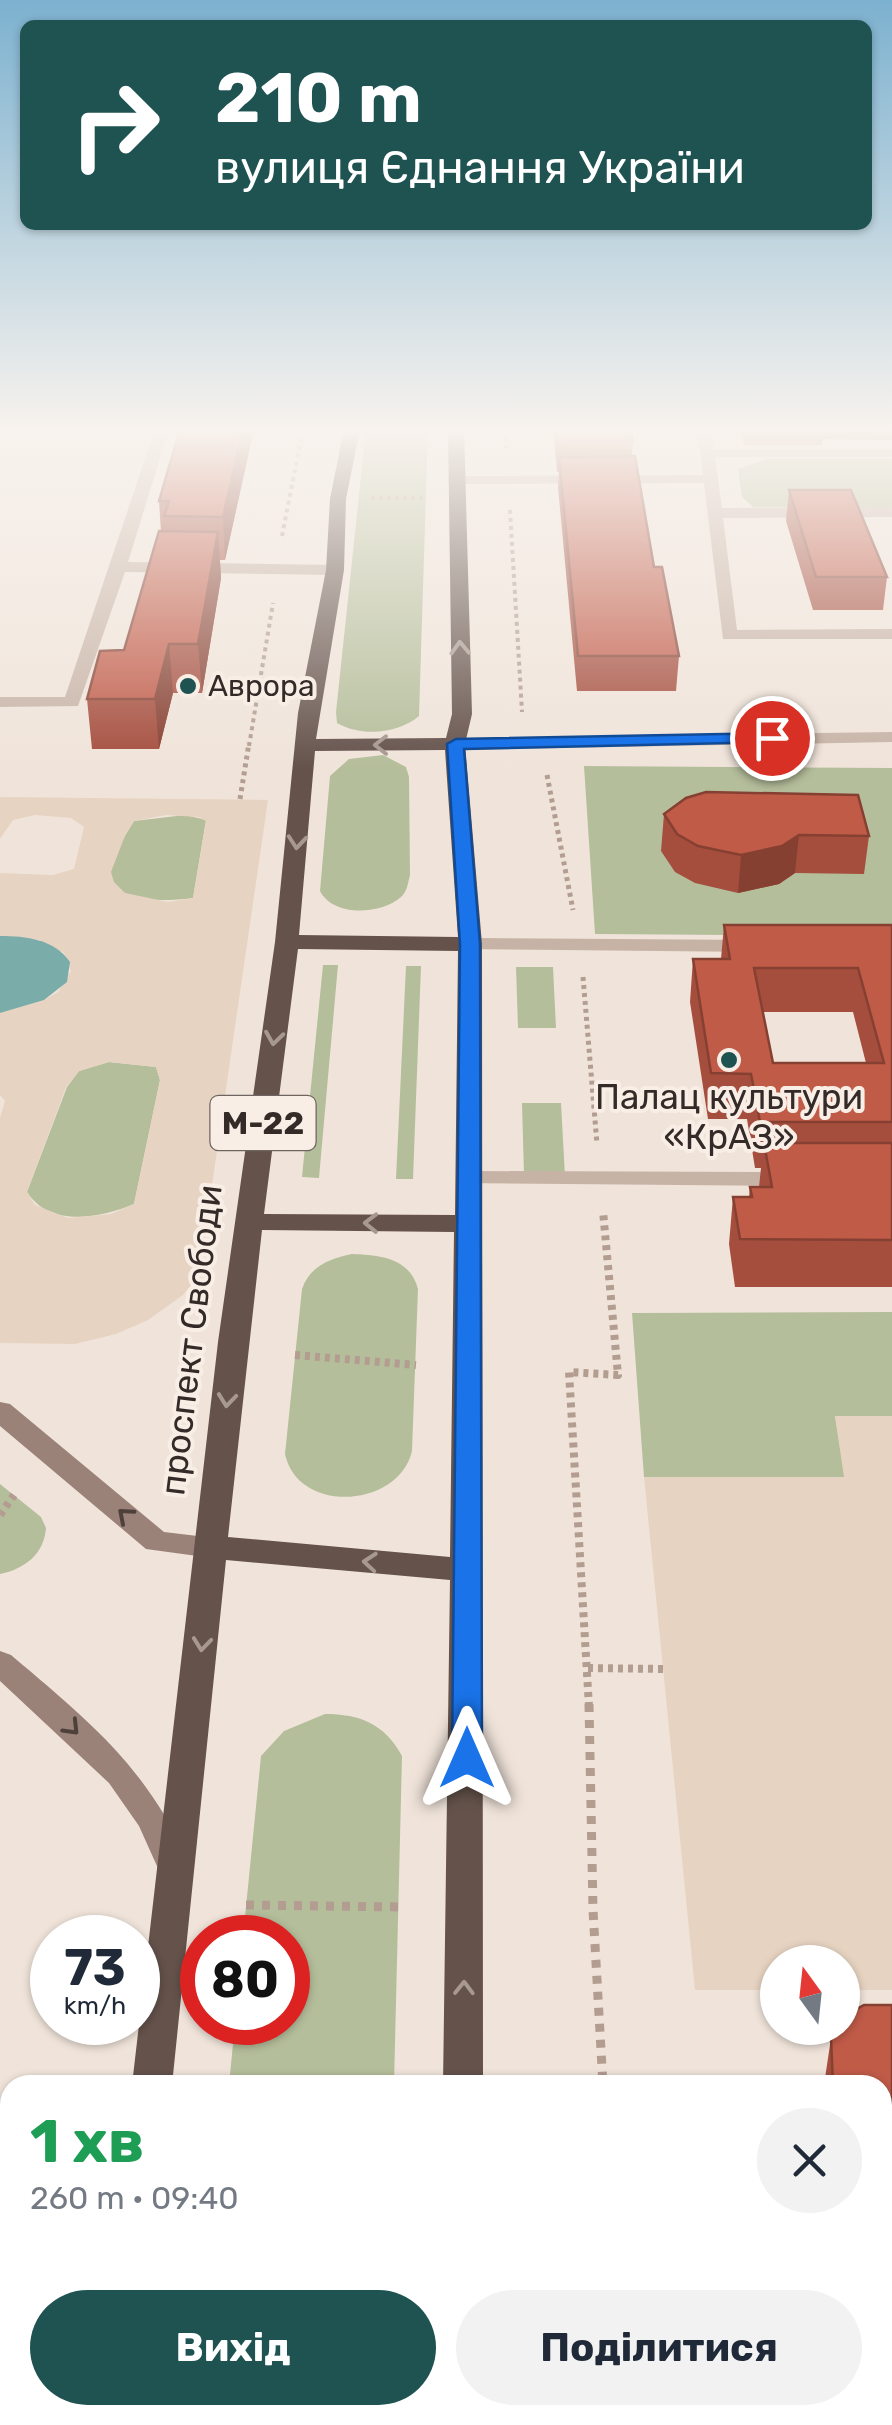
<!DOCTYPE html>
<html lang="uk">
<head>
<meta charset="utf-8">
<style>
  body { margin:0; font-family:Rubik,sans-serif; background:#f2f2f3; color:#1f2937; height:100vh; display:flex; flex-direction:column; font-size:38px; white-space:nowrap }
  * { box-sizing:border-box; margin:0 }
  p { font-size:32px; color:#747a83 }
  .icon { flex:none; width:55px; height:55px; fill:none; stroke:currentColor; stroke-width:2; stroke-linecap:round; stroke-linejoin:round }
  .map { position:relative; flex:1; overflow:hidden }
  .side { position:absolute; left:0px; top:2075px; width:892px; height:350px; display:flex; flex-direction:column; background:#fff; border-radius:30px 30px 0 0; box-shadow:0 2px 8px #0004 }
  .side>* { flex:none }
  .top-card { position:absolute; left:20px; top:20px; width:852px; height:210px; border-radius:15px; box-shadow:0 2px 8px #0004; background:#1f5352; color:#fff; overflow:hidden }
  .needle { width:65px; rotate:345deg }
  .fabs { position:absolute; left:760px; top:1945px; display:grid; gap:20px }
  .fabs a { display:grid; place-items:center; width:100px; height:100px; border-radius:50%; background:#fff; box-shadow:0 2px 8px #0004; font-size:50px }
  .speed { position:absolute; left:30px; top:1915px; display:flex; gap:20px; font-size:50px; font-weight:700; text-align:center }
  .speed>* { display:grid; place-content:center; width:130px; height:130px; border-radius:50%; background:#fff; box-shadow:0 2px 8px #0004; line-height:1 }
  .speed small { font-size:25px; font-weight:400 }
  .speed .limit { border:15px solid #d22; background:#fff; color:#111 }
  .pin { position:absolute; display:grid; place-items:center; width:85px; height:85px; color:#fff; margin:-42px; border:5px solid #fff; border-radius:50%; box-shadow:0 2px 10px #0007 }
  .me { position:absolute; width:110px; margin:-55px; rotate:0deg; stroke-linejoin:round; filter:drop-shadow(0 0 8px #0008) }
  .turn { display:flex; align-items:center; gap:35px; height:210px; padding:0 30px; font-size:45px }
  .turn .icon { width:130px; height:130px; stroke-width:2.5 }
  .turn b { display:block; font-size:70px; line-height:85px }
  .round { display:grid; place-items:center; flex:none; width:105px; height:105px; border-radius:52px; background:#f2f2f3 }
  .summary { display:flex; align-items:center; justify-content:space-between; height:170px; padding:0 30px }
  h1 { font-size:60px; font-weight:700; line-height:75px; color:#1e9e55 }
  .button { display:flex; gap:20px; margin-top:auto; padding:20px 30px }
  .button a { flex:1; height:115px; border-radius:60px; background:#1f5352; color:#fff; font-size:40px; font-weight:700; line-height:115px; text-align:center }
  .button a+a { background:#f2f2f3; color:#1f2937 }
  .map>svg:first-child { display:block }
  .green { fill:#b5be9b }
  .plaza { fill:#e7d3c1; fill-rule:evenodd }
  .water { fill:#7aaca9 }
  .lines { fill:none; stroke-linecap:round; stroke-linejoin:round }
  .path-far3 { stroke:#b39d91; stroke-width:4; stroke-dasharray:4 4; stroke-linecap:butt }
  .path-far2 { stroke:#b39d91; stroke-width:5; stroke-dasharray:4 4; stroke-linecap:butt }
  .path-far1 { stroke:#b39d91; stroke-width:8; stroke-dasharray:5 5; stroke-linecap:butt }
  .path { stroke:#b39d91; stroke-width:9; stroke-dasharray:8 8; stroke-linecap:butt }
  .service { fill:#c7b3a6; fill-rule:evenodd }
  .minor { fill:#c7b3a6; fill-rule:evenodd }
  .secondary { fill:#9b8278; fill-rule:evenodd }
  .trunk { fill:#64524b; fill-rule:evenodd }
  .wall { fill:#a54e3e; fill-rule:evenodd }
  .shaded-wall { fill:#864032 }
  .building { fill:#c05b48; stroke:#864032; stroke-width:2.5; fill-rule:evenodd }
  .oneway { stroke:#a79891 }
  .oneway2 { stroke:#4e403b }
  .route { fill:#1a73e8; stroke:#114b97; stroke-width:2.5 }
  .poi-dot { fill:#1f5352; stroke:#f8eee6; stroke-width:4 }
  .labels { text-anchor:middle; stroke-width:8; stroke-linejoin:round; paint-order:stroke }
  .far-poi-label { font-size:30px; fill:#342a27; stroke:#f8eee6; text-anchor:start }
  .shield { fill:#f8eee6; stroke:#6f6560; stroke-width:2.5 }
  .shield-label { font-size:32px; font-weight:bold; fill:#342a27 }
  .poi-label { font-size:35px; fill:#342a27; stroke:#f8eee6 }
  .street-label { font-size:35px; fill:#342a27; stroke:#f8eee6 }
</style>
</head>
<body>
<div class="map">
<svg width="892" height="2425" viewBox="0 0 892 2425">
  <rect width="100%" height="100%" fill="#f0e4da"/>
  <!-- green -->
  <path class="green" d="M366,429H428L419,716C398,734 361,737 337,723L336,712Z
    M767,459H892V508L753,507L742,497L738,469Z
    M383,755L406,767L409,777L410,875C408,883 407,892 401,897C381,915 333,917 320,891L330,776L349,759Z
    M584,766L892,768V936L595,934Z
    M185,815L206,820L193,898C174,901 109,905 111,872C112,856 126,834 134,821Z
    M323,965H338L319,1178L302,1177Z
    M406,966H421L413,1179H396Z
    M516,967H553L556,1028H518Z
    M109,1062L156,1067L160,1080L134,1204C100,1218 50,1228 27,1192L67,1087L79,1071Z
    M522,1103H561L565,1176H524Z
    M352,1254C380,1255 410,1258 418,1289L412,1451C399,1508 298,1515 285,1454L302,1289C310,1266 329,1259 352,1254Z
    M892,1312V1416H835L845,1477H644L632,1313Z
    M0,1484L41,1517L46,1528C44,1554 25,1569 0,1574Z
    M325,1714C360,1714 385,1724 402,1756L394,2085H229L235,2023L288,2022V1938L243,1937L261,1756L284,1731Z
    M198,2415H384L383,2425H197Z"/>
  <!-- plaza -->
  <path class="plaza" d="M0,797L268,800L199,1275L183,1295L148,1320L116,1334L75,1344L0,1343V1118L5,1101L0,1095V1013L44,1000L58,992L71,971L64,953L39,940L0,936V873L53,875L74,869L84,827L71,818L35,815L13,820L0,839ZM166,815L198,817L206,821L193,898L168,902L125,893L114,882L111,872L126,833L134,821ZM109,1062L156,1067L160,1080L134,1204L111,1214L68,1218L35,1205L27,1192L66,1087L79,1071Z
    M835,1416H892V1990H843L842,1962H778L777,1990H695L644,1477H844Z"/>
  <!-- water -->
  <path class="water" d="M0,936C26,936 54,939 70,962L67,982L44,1000L0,1013Z"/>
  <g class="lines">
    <!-- path-far3 -->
    <path class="path-far3" d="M505,429L506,448
      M371,498H423
      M510,510L522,712
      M282,536L303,429
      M249,746L273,603"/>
    <!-- path-far2 -->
    <path class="path-far2" d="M547,775L573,910
      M240,799L249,743
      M583,977L597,1144"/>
    <!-- path-far1 -->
    <path class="path-far1" d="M295,1355L416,1365
      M0,1515L14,1495
      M588,1668L664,1669
      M589,1707L569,1372L618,1375L603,1211"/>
    <!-- path -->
    <path class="path" d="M589,1704L593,1910L603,2085
      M246,1905L400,1907
      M621,2415L622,2425"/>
    <!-- service -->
    <path class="service" d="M155,429H169L128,562L335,565L343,570L335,575L125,572L78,706L0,707V697H65Z
      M697,429H711L714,449H892V457H715L722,508L892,507V517L723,518L737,630L892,629V639H723L704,483L454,484L447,480L454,476L703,475Z
      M470,938L757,940L768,946L757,952L462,949L459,944L462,939Z
      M469,1171L794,1172L806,1179L794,1186L460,1183L457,1178Z"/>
    <!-- minor -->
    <path class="minor" d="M892,732V742L455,750L446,744L455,738Z"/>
    <!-- secondary -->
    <path class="secondary" d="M0,1402L10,1404L164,1532L223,1539L227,1547L223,1555L212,1558L146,1549L0,1426Z
      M0,1651L11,1655C90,1722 147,1767 190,1865L185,1875L173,1879L161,1875L139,1826L109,1783L0,1681Z"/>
    <!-- trunk -->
    <path class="trunk" d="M344,429H360L346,499L344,570L316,739L446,738L452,714L448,429H464L472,714L465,744L482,944L483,2085H443L450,1580L226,1560L172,2085H132L218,1342L275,942L298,713L326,570L330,499ZM445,750L458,937L299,935L315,751ZM298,949L458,951L455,1215L264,1214ZM262,1230L454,1232L450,1557L228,1537Z
      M89,2415H135L134,2425H88Z
      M436,2415H482V2425H436Z"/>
  </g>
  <!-- wall -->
  <path class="wall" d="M180,429H254L225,560H220L221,578L202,693H173L159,749H92L87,699L124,650L161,531L159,501Z
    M553,429H631L633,441L632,456L654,567L679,656L676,691H577L558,487L559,472H557Z
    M740,429H892V440L823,439L822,445H744Z
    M789,490L887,577L883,610H813L786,521Z
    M664,814L869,836L864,874L795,873L779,884L738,893L695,883L675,872L661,851Z
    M724,925H892V1287H735L729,1244L733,1197H749L750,1187H759L761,1168H755L747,1119H708L690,1002L693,959H721ZM762,1012H853L866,1063H773Z
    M892,2005V2191H882V2085H824L831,2038Z
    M694,2415H882L892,2425H695Z"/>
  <!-- shaded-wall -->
  <path class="shaded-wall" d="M243,429H254L225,560L223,517Z
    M218,532L221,578L202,693L198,644Z
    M169,644L173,693L159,749L155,699Z
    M799,835L795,873L779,884L738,893L741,855Z"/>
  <!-- building -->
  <path class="building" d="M180,429H243L223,517L164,516L169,501H159Z
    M556,429H631L633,441L558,442Z
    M635,456L654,567H662L679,656H578L559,457Z
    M789,490H851L887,577H816Z
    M159,531L218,532L198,644H169L155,699H87L100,651L124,650Z
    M706,792L858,795L869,836L799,835L782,846L741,855L698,846L677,834L664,814L686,798Z
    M724,925H892V1122H760L751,1074L711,1073L693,959H730ZM754,968H858L884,1063H773Z
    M764,1143H892V1240L740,1239L733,1197H752L750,1187H772Z
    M864,2005H892V2132H882V2085H833L831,2038L837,2028H842V2017Z
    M681,2083L794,2085H681Z
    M882,2270L892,2336V2425H707L706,2415H882Z"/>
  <!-- one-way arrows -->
  <defs><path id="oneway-chevron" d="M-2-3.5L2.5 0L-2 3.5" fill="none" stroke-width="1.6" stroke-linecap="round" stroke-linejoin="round" transform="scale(2.5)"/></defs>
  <g class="oneway">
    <use href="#oneway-chevron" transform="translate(460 648) rotate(-92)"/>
    <use href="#oneway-chevron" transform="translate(381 745) rotate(180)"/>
    <use href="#oneway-chevron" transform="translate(297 842) rotate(95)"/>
    <use href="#oneway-chevron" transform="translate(274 1038) rotate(98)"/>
    <use href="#oneway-chevron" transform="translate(371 1223) rotate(-179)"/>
    <use href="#oneway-chevron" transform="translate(227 1400) rotate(96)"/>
    <use href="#oneway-chevron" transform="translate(370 1562) rotate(-175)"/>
    <use href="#oneway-chevron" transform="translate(202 1644) rotate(96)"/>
    <use href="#oneway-chevron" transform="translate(464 1988) rotate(-89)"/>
  </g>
  <g class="oneway2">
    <use href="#oneway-chevron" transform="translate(125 1515) rotate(-139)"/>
    <use href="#oneway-chevron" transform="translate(72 1728) rotate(46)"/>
  </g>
  <!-- sky -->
  <linearGradient id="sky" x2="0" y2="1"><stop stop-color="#7cb1cf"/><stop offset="0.56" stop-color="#f8f3ee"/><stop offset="1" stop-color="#f8f3ee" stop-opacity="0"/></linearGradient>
  <rect width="892" height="769" fill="url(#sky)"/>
  <!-- route -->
  <path class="route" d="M772,733L781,738L778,742L464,749L480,944L482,1758L477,1767L467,1770L456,1767L452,1758L460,944L447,744L456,739Z"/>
  <!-- markers -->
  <g class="poi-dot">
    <circle cx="188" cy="686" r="10"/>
    <circle cx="729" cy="1060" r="10"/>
  </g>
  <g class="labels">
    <!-- far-poi labels -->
    <g class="far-poi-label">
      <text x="208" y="696">Аврора</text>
    </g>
    <!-- shield labels -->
    <rect class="shield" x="210.5" y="1096" width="105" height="54" rx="8"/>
    <g class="shield-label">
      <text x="263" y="1134">М-22</text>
    </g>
    <!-- poi labels -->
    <g class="poi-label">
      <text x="729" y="1109">Палац культури<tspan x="729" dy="40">«КрАЗ»</tspan></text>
    </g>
    <!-- street labels -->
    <g class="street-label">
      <text transform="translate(191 1340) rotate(-83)" y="12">проспект Свободи</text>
    </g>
  </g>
</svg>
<div class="fabs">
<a><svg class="needle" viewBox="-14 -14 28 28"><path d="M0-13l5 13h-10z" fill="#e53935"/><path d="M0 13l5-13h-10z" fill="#747a83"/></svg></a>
</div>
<div class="speed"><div>73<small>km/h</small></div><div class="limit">80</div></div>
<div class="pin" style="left:772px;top:738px;background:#d93025"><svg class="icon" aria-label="arrive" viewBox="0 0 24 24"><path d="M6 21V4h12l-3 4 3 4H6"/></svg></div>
<svg class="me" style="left:467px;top:1758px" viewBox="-20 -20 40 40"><path d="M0-17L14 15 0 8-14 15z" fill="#1a73e8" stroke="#fff" stroke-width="4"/></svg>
<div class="top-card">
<div class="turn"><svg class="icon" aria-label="right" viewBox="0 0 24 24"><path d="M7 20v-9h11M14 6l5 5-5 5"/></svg><div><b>210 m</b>вулиця Єднання України</div></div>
</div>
<section class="side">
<div class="summary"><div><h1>1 хв</h1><p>260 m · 09:40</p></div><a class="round"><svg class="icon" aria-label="close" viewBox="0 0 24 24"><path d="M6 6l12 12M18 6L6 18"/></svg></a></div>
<div class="button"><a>Вихід</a><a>Поділитися</a></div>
</section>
</div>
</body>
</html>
